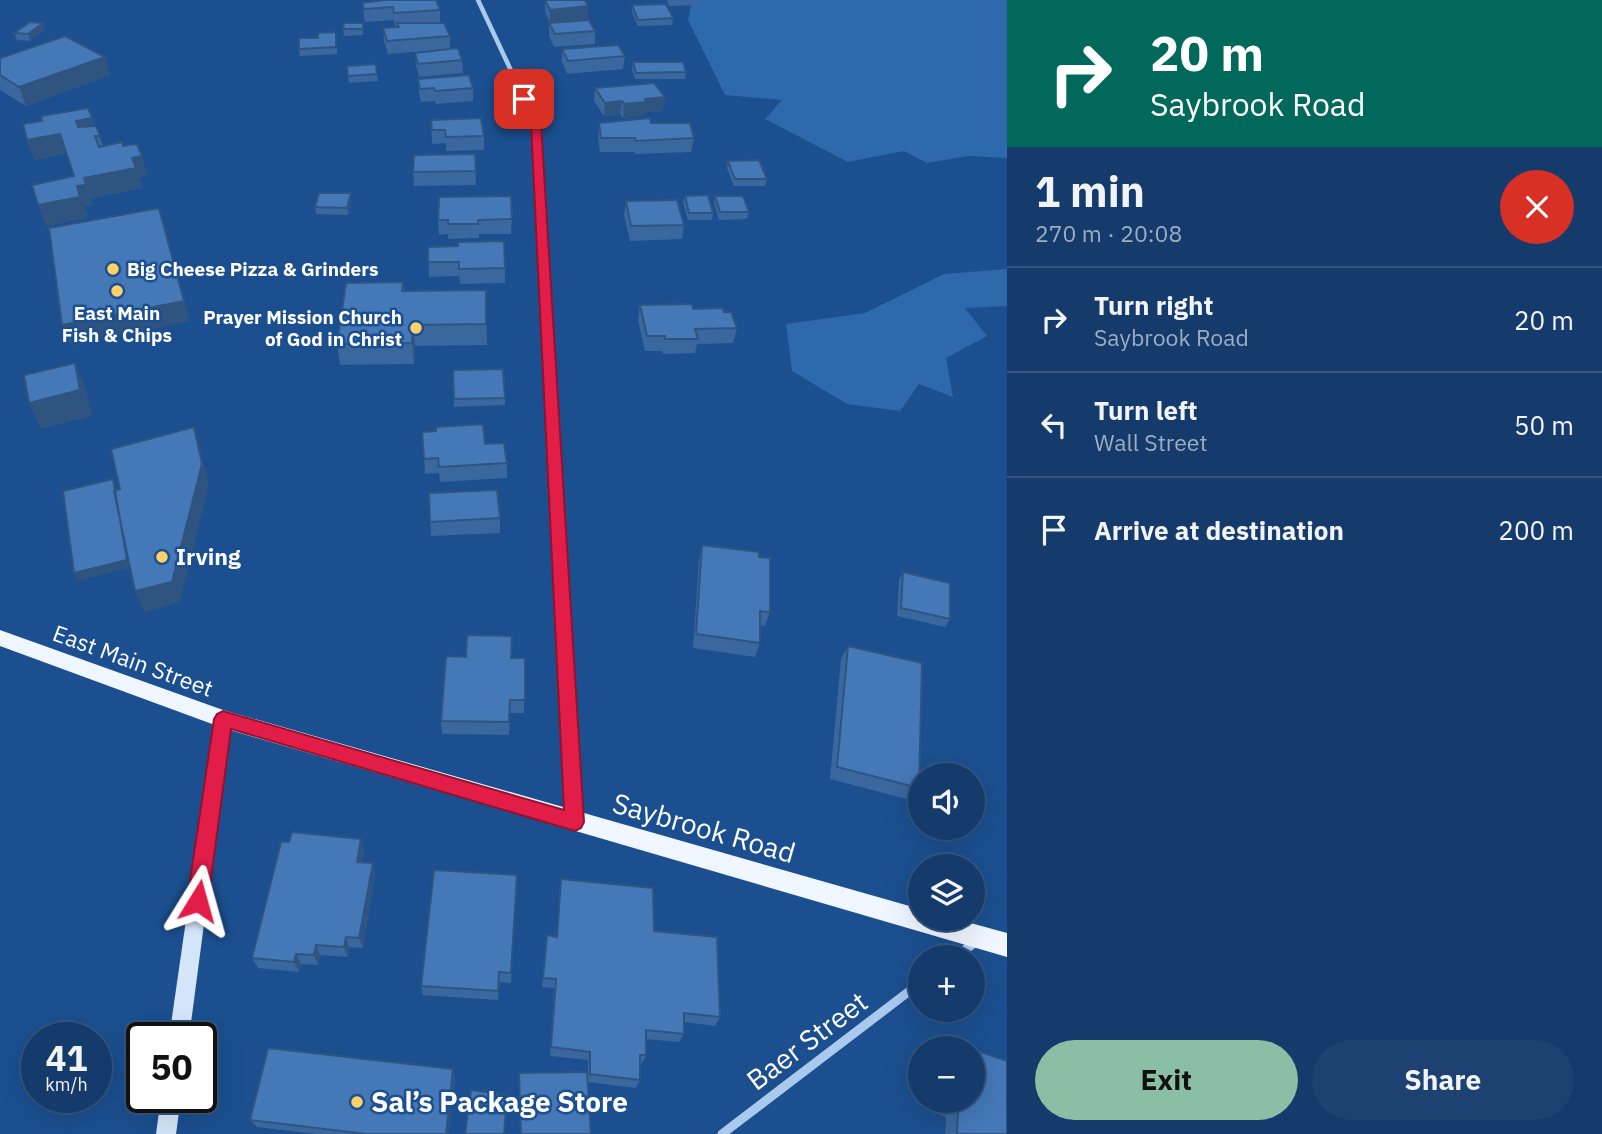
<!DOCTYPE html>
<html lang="en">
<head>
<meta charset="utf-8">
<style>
  body { margin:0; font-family:"IBM Plex Sans",sans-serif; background:#1d4271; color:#f1f3f6; height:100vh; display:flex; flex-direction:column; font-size:26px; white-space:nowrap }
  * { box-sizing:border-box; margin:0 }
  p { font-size:23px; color:#9dadc1 }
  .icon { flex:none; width:38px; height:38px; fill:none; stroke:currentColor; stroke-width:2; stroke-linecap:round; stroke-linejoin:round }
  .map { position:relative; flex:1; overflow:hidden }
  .sheet { display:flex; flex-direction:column; background:#143b6b; width:595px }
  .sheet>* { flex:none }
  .hud { background:#00695c; color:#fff; overflow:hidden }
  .buttons { position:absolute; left:908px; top:763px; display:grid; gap:14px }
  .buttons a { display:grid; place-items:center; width:77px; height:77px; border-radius:50%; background:#143b6b; box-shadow:0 7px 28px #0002,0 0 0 2px #33557e; font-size:35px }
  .speed { position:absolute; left:21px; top:1022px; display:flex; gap:14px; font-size:35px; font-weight:700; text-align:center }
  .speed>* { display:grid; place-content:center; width:91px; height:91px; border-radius:50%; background:#143b6b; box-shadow:0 7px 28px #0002,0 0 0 2px #33557e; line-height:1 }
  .speed small { font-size:18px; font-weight:400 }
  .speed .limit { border:4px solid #111; border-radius:10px; background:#fff; color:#111 }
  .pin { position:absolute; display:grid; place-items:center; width:60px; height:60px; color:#fff; margin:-30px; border-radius:14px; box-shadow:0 4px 10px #0006 }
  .me { position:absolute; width:77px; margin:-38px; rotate:8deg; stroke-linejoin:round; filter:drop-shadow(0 0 5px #0008) }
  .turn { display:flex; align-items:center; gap:24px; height:147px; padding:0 28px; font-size:32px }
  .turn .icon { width:91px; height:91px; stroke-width:2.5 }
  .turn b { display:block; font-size:49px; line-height:60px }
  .round { display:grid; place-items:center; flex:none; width:74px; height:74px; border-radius:37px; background:#1d4271 }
  .headline { display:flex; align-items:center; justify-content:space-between; height:119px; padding:0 28px }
  h1 { font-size:42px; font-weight:700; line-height:52px }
  .primary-button { display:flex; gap:14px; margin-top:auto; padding:14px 28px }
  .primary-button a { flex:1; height:80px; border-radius:42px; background:#8abfa5; color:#111; font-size:28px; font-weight:700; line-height:80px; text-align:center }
  .primary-button a+a { background:#1d4271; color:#f1f3f6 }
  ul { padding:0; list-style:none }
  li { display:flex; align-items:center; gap:21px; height:105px; padding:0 28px; border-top:2px solid #33557e }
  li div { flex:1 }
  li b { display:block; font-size:26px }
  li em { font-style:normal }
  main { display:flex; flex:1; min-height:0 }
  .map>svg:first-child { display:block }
  .green { fill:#2e69ad }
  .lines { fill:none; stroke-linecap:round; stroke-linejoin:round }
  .street-far3 { stroke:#a9c9ee; stroke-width:4.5 }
  .street-far2 { stroke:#a9c9ee; stroke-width:5 }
  .street-far1 { stroke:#a9c9ee; stroke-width:7 }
  .street { stroke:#a9c9ee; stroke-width:9 }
  .secondary { fill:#d6e6fa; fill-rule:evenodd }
  .primary { fill:#f0f6ff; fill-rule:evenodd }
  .wall { fill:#3a679d }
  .shaded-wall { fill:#305480 }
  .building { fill:#4478b7; stroke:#305480; stroke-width:2 }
  .route { fill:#e11d48; stroke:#92132f; stroke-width:2 }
  .poi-dot { fill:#ffd166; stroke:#1b4f8f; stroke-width:2.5 }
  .labels { text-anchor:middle; stroke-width:5; stroke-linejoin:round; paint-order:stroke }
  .far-poi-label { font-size:19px; font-weight:bold; fill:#fff; stroke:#1b4f8f; text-anchor:start }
  .poi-label { font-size:23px; font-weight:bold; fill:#fff; stroke:#1b4f8f; text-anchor:start }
  .street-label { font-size:23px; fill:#fff; stroke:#1b4f8f }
  .near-street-label { font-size:28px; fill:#fff; stroke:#1b4f8f }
  .near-poi-label { font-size:28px; font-weight:bold; fill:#fff; stroke:#1b4f8f; text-anchor:start }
</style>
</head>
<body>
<main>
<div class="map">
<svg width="1007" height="1134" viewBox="0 0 1007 1134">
  <rect width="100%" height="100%" fill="#1b4f8f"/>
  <!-- green -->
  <path class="green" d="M692,0H1007V158L968,156L927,163L904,151L848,162L765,119L782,100L725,95L688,20Z
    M1007,269V306L965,308L987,336L946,358L953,397L919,384L900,411L847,404L792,371L786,324L865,313L944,274Z"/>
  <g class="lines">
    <!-- street-far3 -->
    <path class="street-far3" d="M478,0L536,124L539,181"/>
    <!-- street-far2 -->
    <path class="street-far2" d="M539,179L552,417"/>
    <!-- street-far1 -->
    <path class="street-far1" d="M552,416L569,728"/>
    <!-- street -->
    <path class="street" d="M569,726L574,818
      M955,957L977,941
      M722,1134L920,983"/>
    <!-- secondary -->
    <path class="secondary" d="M223,712L229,714L231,719L189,1038H169L215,719L217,714Z
      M161,1097H181L176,1134H156Z"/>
    <!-- primary -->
    <path class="primary" d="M0,630L223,710L920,909V919H956L1007,933V957L223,728L0,646Z"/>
  </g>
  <!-- wall -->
  <path class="wall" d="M545,0L588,19L550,23L545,12Z
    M667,0H699L698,5L669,6Z
    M362,3L440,10V23L450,36V49L462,60L463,73L419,77L416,66L415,53L440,50L388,54L384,41L383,28L398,27V26H395L394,20L365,22Z
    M632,5L673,18L672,25L638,26L632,12Z
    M43,23L45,29L30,41L17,40L14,33Z
    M363,23V35L344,36L343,29Z
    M549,23L595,31V44L554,47L549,36Z
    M318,38L337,39V54L300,56L299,49Z
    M562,49L625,56L623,69L567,74L562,62Z
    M0,58L110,75L26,106L0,90Z
    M633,62L686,72L685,79H635L632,69Z
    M376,64L378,81L349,83L347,66Z
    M418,79L473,88V101L436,104L435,101L421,102L419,92Z
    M595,88L663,111L646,112L645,115L623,118L620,114L604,116L594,101Z
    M431,120L484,136V150L446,151V143L432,144Z
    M42,121L95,126L103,146H123L148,176L139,178L142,188L91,198L93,205L84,206L88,217L46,226L74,176L67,153L35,160L27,140Z
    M599,123H651L694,138L691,152L635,154L634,152H600L598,137Z
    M475,154L476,185L414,186L413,172Z
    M728,161L767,179L765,186H734L727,168Z
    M351,193V201L348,215L316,214L315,207Z
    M685,196L713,213L712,220H688L683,203Z
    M715,196L749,212L747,219L719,220L714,203Z
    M626,201L684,225L682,239L630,241L624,215Z
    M512,219L511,234H479V238L448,239V234L439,235L438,220Z
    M428,247L505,268V283L460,284L459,276L429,277Z
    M403,282L404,291L486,290L487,345L415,346L414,364L340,365L337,344Z
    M640,305L724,312L737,328L733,343L697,344L695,353L663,354L662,351H645L638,320Z
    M453,370L505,398V405L454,407Z
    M485,444L507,463V478L440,482L439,473L425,474L424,459Z
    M500,518V533L431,536L430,522Z
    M702,545L759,557L770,612L765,626L760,625V643L755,657L693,648L699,559Z
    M903,572L950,619L945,627L897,616L899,580Z
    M848,646L919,788L910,800L830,779L841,659Z
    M512,658H525L524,713H510L509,735L442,734L441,721Z
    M361,839L364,851L362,862L375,874L363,948L349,947L348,957L320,955L318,965L301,964L299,972L258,968L252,958L289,842Z
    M517,875L511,983L500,982L498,1000L423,995L421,986Z
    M654,931L720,1017L715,1026L684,1022V1034L679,1042L646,1039V1055L642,1063H640V1080L636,1088L588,1082L591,1134H520L519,1073L588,1082V1060L550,1056L554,988L542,987L547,935L556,936Z
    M978,1051L1007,1134H945L946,1117L932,1112V1101H973V1055Z
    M455,1077L448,1134H316L257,1127L250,1120Z"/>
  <!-- shaded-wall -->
  <path class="shaded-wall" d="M588,6V19L550,23V10Z
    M43,23L45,29L30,41L28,34Z
    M105,57L110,75L26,106L19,87Z
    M665,97L663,111L646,112L645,115L623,118L624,104L645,99Z
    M622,101L620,114L604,116L605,103Z
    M92,118L98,136L83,141L76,121Z
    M60,134L67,153L35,160L27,140Z
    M142,156L148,176L139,178L142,188L91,198L84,178L132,158Z
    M86,185L93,205L84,206L88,217L46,226L38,205L77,186Z
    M351,193V201L348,215L347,208Z
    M159,208L190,321L71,346L62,325Z
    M413,325L415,346L414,364L412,343Z
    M75,363L86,389L92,416L41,429L29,403Z
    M194,427L200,448L209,485L180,602L145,612L135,591Z
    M113,479L116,486L131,567L78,581L74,573Z
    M361,839L364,851L360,873L357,862Z
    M373,863L375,874L363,948L359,938Z
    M346,937L349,947L348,957L344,947Z
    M316,945L320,955L318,965L314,955Z
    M296,954L301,964L299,972L294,962Z
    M453,1069L455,1077L448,1134H446Z"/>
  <!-- building -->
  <path class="building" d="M385,0H436L440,10L394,13L393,7L364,9L362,3Z
    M545,0H585L588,6L550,10Z
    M666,4L673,18L638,20L632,5Z
    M589,20L595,31L555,34L549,23Z
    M30,22L43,23L28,34L14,33Z
    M344,23H363V29H343Z
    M397,23H444L450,36L387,41L383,28L399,27Z
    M336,32V47L299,49V38H318V33Z
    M65,36L105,57L19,87L0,75V58Z
    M618,45L625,56L568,61L562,49Z
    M458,48L462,60L418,64L415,53Z
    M633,62H683L686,72L636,73Z
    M376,64L377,74L348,76L347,66Z
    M469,75L473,88L435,91L434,88L420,89L418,79Z
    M654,83L665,97L645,99L647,102L624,104L622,101L605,103L595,88Z
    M88,108L92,118L76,121L78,127L96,126L100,136H95L99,147L122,142L123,146L137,144L142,156L132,158L136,168L84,178L86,185L77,186L80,197L38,205L32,185L74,176L60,134L27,140L23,124L42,121L41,116Z
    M481,118L484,136L446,137L445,130H432L431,120Z
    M650,118L651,123H690L694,138L636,141L635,138H601L599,123Z
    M475,154L476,171L413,172L414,155Z
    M759,160L767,179H735L728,161Z
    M319,193H351L347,208L315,207Z
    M708,195L713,213H689L685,196Z
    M511,196L512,219L478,220V224H448V220H438L439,197Z
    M715,196H743L749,212H720Z
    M677,200L684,225L631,226L626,201Z
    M159,208L184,301L62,325L49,228Z
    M504,241L505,268L459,269V262H428V247L458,246V242Z
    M403,282L402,291L486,290V324L413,325L412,343L337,344L346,283Z
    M692,304L693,309L723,308L724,312H731L737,328L695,329L698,339H665V336H647L640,305Z
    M75,363L80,390L29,403L24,375Z
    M503,369L505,398L454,399L453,370Z
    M483,424L485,444L504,443L507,463L439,467L438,458L424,459L422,432L436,431V427Z
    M194,427L202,464L172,582L135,591L114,491L120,489L111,449Z
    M113,479L127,560L74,573L63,491Z
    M497,490L500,518L430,522L429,493Z
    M702,545L759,552V557L770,558V612L760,611V643L696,634Z
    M903,572L950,583V619L901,608Z
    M467,635L512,636L511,658H525V700H510L509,722L441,721L446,656L466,657Z
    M848,646L922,663L919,788L837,767Z
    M292,832L361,839L357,862L373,863L359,938L346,937L344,947L316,945L314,955L296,954L294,962L252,958L281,842H289Z
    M434,870L517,875L511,973L499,972L498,991L421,986Z
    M561,879L653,888L654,931L717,937L720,1017L684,1013V1034L646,1030V1055H640V1080L590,1074V1052L551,1047L556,979L543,978L547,935L557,937Z
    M268,1048L453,1069L446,1134H366L250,1120Z
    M978,1051L1007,1061V1134H957L958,1110L943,1105V1101H973V1066L978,1068Z
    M587,1072L591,1134H521L519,1073Z
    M471,1090L507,1095L504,1134H465Z"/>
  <!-- route -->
  <path class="route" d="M524,96L529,99L541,124L584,822L581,828L575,831L231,729L208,901L205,909L198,912L190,909L187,901L214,719L217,714L223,711L564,810L531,124L519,99Z"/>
  <!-- markers -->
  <g class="poi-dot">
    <circle cx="113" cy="269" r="7"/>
    <circle cx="117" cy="291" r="7"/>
    <circle cx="416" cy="328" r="7"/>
    <circle cx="162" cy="557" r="7"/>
    <circle cx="357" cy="1102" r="7"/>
  </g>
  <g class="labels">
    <!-- far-poi labels -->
    <g class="far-poi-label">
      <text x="127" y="276">Big Cheese Pizza &amp; Grinders</text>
      <text x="117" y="320" text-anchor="middle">East Main<tspan x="117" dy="22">Fish &amp; Chips</tspan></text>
      <text x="402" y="324" text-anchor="end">Prayer Mission Church<tspan x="402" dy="22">of God in Christ</tspan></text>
    </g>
    <!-- poi labels -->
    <g class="poi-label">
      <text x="176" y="565">Irving</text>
    </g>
    <!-- street labels -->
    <g class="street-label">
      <text transform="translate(133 661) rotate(20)" y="8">East Main Street</text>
    </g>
    <!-- near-street labels -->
    <g class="near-street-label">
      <text transform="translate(704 828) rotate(16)" y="10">Saybrook Road</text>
      <text transform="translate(807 1041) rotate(-37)" y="10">Baer Street</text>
    </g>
    <!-- near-poi labels -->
    <g class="near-poi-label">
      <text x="371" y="1112">Sal’s Package Store</text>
    </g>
  </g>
</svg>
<div class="buttons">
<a><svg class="icon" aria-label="sound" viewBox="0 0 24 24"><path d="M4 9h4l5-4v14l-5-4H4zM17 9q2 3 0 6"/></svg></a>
<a><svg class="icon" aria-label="layers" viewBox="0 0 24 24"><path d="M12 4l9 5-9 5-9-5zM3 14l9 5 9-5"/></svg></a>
<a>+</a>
<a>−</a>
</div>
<div class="speed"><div>41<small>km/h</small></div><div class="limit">50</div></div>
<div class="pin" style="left:524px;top:99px;background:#d93025"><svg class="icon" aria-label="arrive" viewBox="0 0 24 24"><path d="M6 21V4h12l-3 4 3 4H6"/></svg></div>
<svg class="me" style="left:198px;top:901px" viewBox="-20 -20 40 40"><path d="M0-17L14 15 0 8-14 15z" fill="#e11d48" stroke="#fff" stroke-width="4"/></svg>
</div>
<section class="sheet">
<div class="hud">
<div class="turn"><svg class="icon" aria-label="right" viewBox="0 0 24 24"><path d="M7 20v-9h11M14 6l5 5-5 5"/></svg><div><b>20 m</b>Saybrook Road</div></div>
</div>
<div class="headline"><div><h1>1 min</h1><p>270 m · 20:08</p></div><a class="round" style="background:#d93025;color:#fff"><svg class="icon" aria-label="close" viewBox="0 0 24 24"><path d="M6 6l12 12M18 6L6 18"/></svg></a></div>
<ul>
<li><svg class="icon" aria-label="right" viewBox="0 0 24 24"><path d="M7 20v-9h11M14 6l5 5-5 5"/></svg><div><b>Turn right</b><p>Saybrook Road</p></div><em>20 m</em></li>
<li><svg class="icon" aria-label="left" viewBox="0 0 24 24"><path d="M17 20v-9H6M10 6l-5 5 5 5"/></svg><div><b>Turn left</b><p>Wall Street</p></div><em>50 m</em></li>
<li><svg class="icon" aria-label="arrive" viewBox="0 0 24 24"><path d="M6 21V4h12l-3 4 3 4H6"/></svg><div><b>Arrive at destination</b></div><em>200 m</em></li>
</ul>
<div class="primary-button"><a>Exit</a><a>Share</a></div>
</section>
</main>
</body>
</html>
